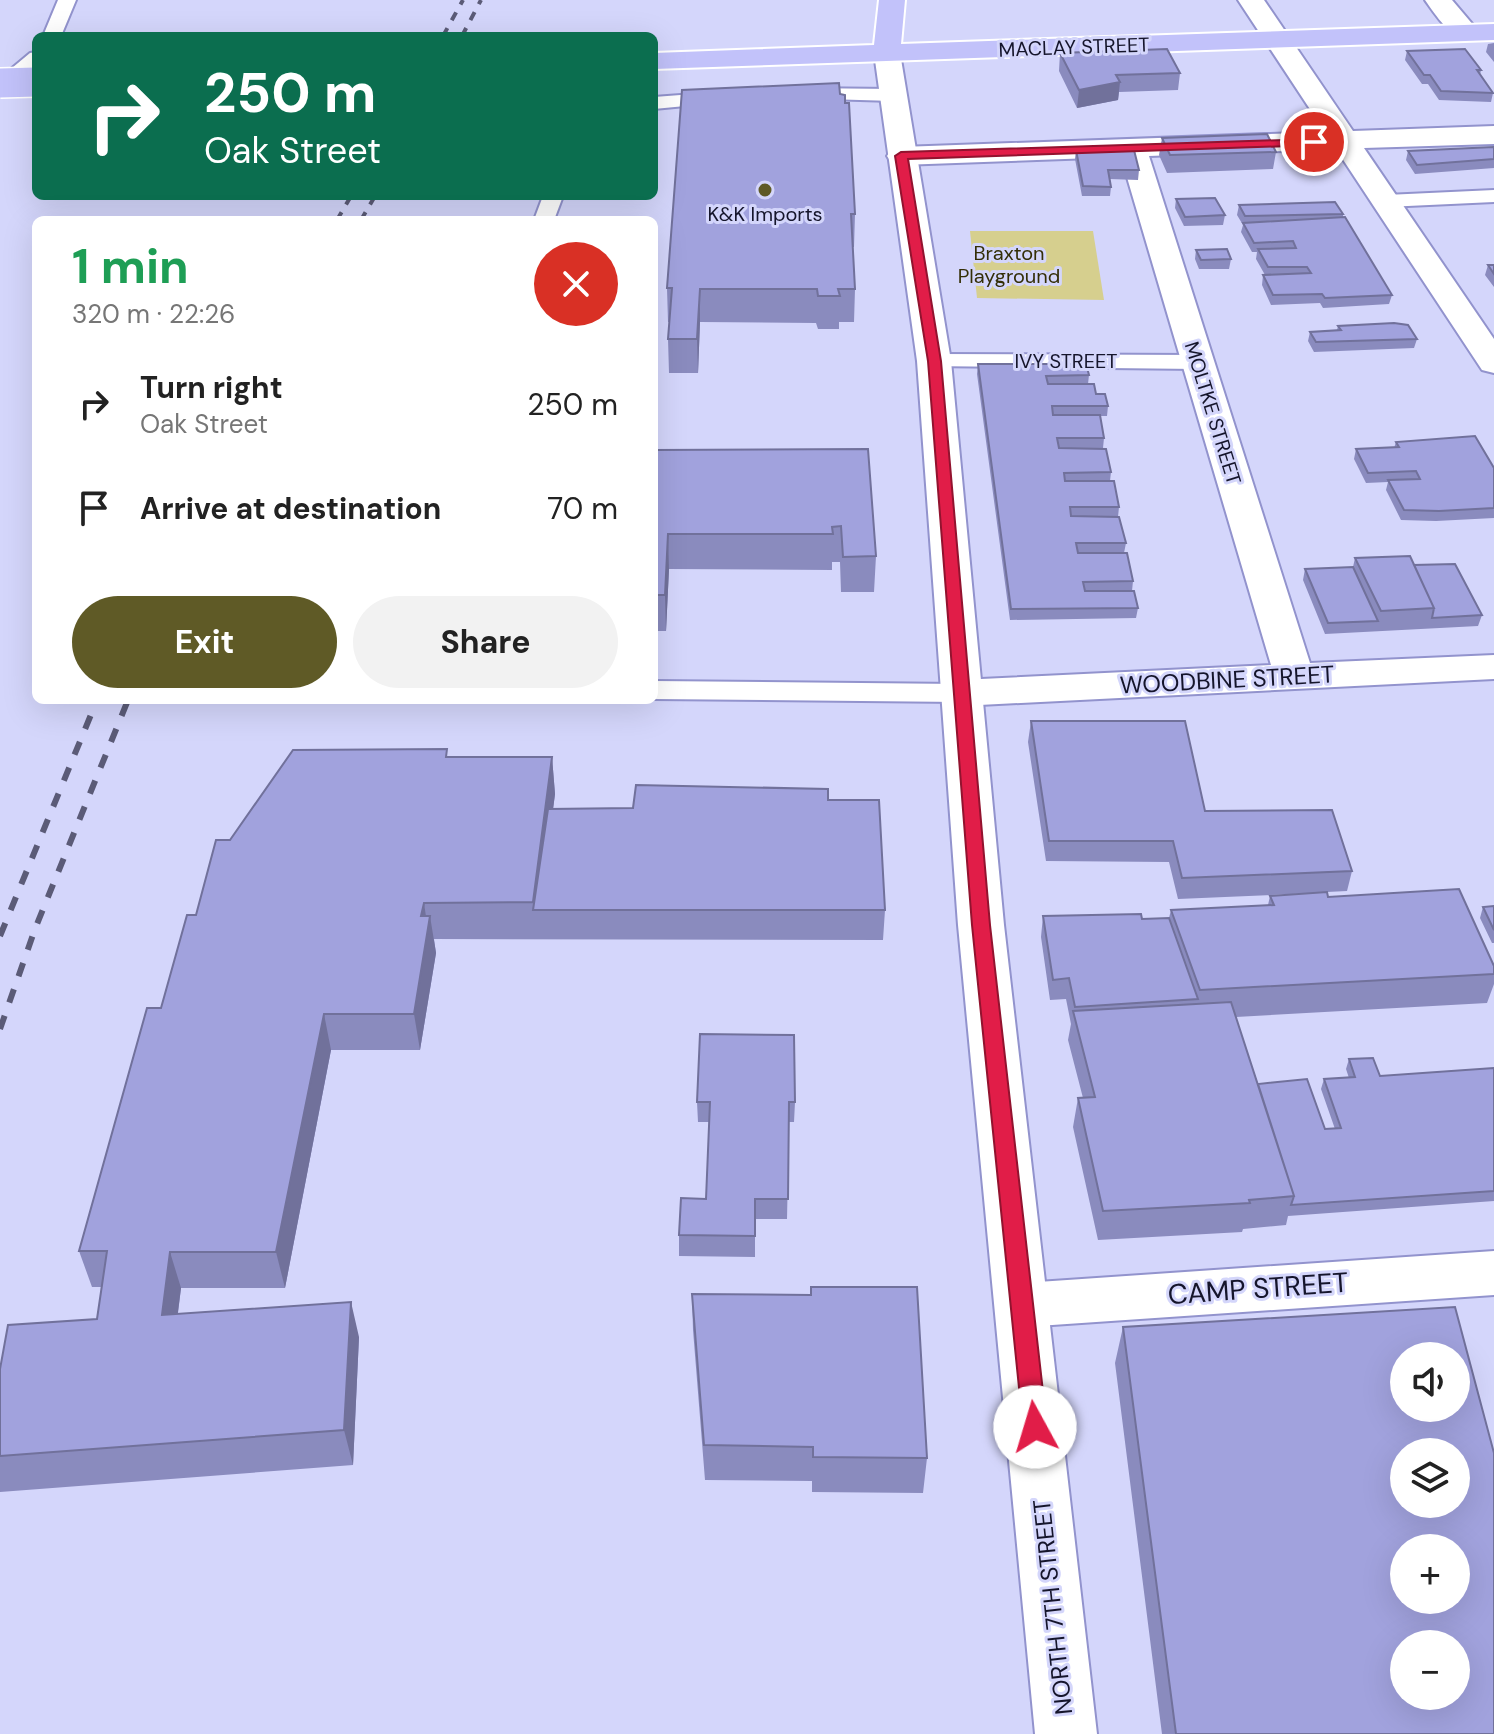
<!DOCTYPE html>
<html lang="en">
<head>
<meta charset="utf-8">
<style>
  body { margin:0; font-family:"DM Sans",sans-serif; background:#f2f2f2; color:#222; height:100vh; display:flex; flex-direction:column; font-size:30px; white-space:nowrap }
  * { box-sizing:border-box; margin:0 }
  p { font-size:26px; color:#767676 }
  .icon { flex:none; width:44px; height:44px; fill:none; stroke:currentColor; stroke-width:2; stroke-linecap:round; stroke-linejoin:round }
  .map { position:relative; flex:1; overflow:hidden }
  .sheet { position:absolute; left:32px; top:216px; width:626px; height:488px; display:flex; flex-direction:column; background:#fff; border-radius:12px; box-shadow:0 8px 32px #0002 }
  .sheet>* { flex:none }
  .top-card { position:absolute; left:32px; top:32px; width:626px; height:168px; border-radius:12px; box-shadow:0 8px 32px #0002; background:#0b6e4f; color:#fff; overflow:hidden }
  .fabs { position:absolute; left:1390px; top:1342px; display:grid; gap:16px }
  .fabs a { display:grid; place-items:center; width:80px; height:80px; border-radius:50%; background:#fff; box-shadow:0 8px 32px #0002; font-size:40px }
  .pin { position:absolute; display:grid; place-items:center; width:68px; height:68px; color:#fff; margin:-34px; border:4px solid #fff; border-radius:50%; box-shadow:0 2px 8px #0007 }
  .me { position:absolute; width:88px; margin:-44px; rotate:354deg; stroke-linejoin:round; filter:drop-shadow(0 0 6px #0008) }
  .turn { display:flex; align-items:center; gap:28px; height:168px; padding:0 40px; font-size:36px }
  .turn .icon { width:104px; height:104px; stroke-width:2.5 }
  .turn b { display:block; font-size:56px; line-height:68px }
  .round { display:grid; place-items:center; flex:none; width:84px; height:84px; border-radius:42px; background:#f2f2f2 }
  .summary { display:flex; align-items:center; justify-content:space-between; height:136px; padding:0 40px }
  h1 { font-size:48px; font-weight:700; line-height:60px; color:#1e9e55 }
  .cta { display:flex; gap:16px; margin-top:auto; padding:16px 40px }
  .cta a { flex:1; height:92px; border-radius:48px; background:#5f5a26; color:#fff; font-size:32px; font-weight:700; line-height:92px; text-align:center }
  .cta a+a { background:#f2f2f2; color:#222 }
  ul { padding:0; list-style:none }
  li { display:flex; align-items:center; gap:24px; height:104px; padding:0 40px }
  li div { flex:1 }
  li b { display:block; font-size:30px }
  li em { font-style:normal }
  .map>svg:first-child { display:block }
  .green { fill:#d6cf8e }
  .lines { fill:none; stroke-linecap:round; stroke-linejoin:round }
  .lane-casing { stroke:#9293cd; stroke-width:4 }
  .street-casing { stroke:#9293cd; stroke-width:4 }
  .secondary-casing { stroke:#9293cd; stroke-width:4 }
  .primary-casing { stroke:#fff; stroke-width:4 }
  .lane { fill:#fff; fill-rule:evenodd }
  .street { fill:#fff; fill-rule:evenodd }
  .secondary { fill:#fff; fill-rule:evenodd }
  .primary { fill:#c2c2fa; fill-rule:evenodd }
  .rail-far1 { stroke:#5b5b77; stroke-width:4; stroke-dasharray:9 9; stroke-linecap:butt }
  .rail { stroke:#5b5b77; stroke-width:6; stroke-dasharray:14 14; stroke-linecap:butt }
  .primary-bridge-casing { stroke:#fff; stroke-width:32; stroke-linecap:butt }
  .primary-bridge { stroke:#c2c2fa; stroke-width:29 }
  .wall { fill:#8a8bbe }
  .shaded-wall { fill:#71719b }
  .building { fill:#a1a2dd; stroke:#71719b; stroke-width:2; fill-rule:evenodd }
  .route { fill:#e11d48; stroke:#92132f; stroke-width:2 }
  .poi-dot { fill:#5f5a26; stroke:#d4d6fb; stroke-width:3 }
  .labels { text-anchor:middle; stroke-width:6; stroke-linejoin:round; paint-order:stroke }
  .far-street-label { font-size:20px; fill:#15152b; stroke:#d4d6fb }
  .far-poi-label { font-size:20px; fill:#15152b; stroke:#d4d6fb }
  .far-park-label { font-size:20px; fill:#332e06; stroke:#d4d6fb }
  .street-label { font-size:24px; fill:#15152b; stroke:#d4d6fb }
  .near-street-label { font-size:28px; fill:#15152b; stroke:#d4d6fb }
</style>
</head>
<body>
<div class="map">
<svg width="1494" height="1734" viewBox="0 0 1494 1734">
  <rect width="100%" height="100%" fill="#d4d6fb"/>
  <!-- green -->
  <path class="green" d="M970,231H1093L1104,300L977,298Z"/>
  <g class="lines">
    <defs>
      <path id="lane" d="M58,0H76L61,36H43Z
        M36,52V66L7,91L0,93V78L30,53Z
        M800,88L893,89L902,95L893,101L793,98L791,94L793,90Z
        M720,92L727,94L729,98L727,102L654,109V97Z
        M1494,190V202L1386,207L1376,201L1386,195Z
        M543,196H563L554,220H534Z
        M934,354L1198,355L1206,357L1209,362L1206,367L1198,369L926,366L923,361L926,356Z
        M654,681L960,684L970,687L974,693L970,699L960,702L654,699Z"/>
      <path id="street" d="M1238,0H1264L1353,131L1494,126V144L1364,148L1494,339V373L1482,370L1336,149L1149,156L1310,663L1494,655V679L960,706L946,702L940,693L946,684L960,680L1271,665L1121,157L901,165L891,162L887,156L891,150L901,147L1325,132Z
        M1425,0H1452L1480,33L1476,39C1454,44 1437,17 1425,0Z
        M1494,1251V1295L1023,1327L1004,1321L996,1305L1004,1289L1023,1283Z"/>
      <path id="secondary" d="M887,45L896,47L900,53L951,361L1004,925L1097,1734H1035L958,925L917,361L874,53L878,47Z"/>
      <path id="primary" d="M879,0H905L901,44L1494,24V40L654,69V53L874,45Z"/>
    </defs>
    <!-- lane casing -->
    <use href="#lane" class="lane-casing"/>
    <!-- street casing -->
    <use href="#street" class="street-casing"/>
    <!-- secondary casing -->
    <use href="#secondary" class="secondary-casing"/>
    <!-- primary casing -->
    <use href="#primary" class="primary-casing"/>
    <!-- lane -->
    <use href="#lane" class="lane"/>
    <!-- street -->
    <use href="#street" class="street"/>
    <!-- secondary -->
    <use href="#secondary" class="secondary"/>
    <!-- primary -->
    <use href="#primary" class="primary"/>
    <!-- rail-far1 -->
    <path class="rail-far1" d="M443,36L463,0
      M462,36L481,0
      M337,220L351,196
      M361,220L375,196"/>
    <!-- rail -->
    <path class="rail" d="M0,936L97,700
      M0,1029L35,929L128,700"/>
    <defs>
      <path id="primary-bridge" d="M0,83L36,82"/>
    </defs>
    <!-- primary-bridge casing -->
    <use href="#primary-bridge" class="primary-bridge-casing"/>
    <!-- primary-bridge -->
    <use href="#primary-bridge" class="primary-bridge"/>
  </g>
  <!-- wall -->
  <path class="wall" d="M1494,43V62L1486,52L1488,44Z
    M1407,51L1481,70L1480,75L1493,93L1491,102L1439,100L1428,84H1422L1405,60Z
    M1060,53L1180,73L1178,90L1119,92L1118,100L1077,108L1059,71Z
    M840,94L855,214L854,247H853L855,289L854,322H839V329H818L816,323L700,322L698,373H669L668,339L670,322H668L667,288Z
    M1162,138L1276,152L1273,169L1167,173L1159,155Z
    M1494,147V168L1415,174L1406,160L1408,151Z
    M1076,150L1139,170L1138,180L1110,179L1111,187L1110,196H1082L1075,159Z
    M1176,199L1225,215L1223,225L1184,226L1175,208Z
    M1239,205L1343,214V217L1392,295L1389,304L1323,308L1320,303L1271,305L1262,285L1263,275H1265L1256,259L1257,252H1252L1241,232L1243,225L1237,215Z
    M1196,250L1231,259L1229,269H1199L1195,259Z
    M1488,265H1494V287L1485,275Z
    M1338,326L1417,339L1414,348L1314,352L1308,341L1310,332L1337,330Z
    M978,364L1089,375L1088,384L1108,406L1107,416H1100L1104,438L1103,448L1111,472L1110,481L1119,507L1118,517L1126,543L1124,553L1133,581L1132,591L1138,608L1136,618L1010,620L977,374Z
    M1396,442L1494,468V518L1436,521L1401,520L1386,490L1388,482L1366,483L1354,459L1356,449L1394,448Z
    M868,449L876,556L874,592H841L840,562H832V570L669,569L666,631H654V450Z
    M1355,558L1414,565L1482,615L1478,626L1325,634L1303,580L1305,569L1353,567Z
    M1031,721L1205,811L1352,871L1347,891L1327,892L1328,897L1494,966V984L1487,1003L1236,1017L1258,1084L1325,1129H1335L1321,1089L1324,1079L1349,1078L1346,1069L1349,1059L1380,1076L1494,1068V1201L1288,1216L1286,1225L1243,1229L1242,1232L1098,1240L1073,1127L1078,1098H1083L1068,1040L1071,1024L1066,999L1050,1000L1041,937L1043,916L1142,919L1169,918L1171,910L1268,905L1270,896L1315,893L1178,899L1169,862L1046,861L1028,742Z
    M448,757H552L555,794L553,809L633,808L828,800L885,910L883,940L434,939L436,953L420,1050H331L285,1288H181L178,1313L359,1337L353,1465L0,1492V1369L97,1319L102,1287H92L79,1251L161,1008L230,840Z
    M1494,906V943H1492L1480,918L1483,907Z
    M697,1102H795L794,1122H789L787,1219H755V1257L679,1256V1235L706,1199L709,1122H698Z
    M692,1294L927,1458L923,1493L812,1492V1481L705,1480L693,1330Z
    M1123,1327L1494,1734H1162L1115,1363Z"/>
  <!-- shaded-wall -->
  <path class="shaded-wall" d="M1120,82L1118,100L1077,108L1079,90Z
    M700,289V322L698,373L697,339Z
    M668,534L669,569L666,631L665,595Z
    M552,757L555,794L540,910H533V902Z
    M424,903L428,930L430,916L436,953L420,1050L414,1014L421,916Z
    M324,1014L331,1050L285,1288L276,1252Z
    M170,1252L181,1288L173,1350L162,1315Z
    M351,1302L359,1337L353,1465L344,1430Z"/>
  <!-- building -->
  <path class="building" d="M1167,49L1180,73L1116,75L1120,82L1079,90L1060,53Z
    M1465,49L1481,70H1477L1493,93L1441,91L1430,75H1424L1407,51Z
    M839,83L840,94L845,95V103H849L855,214H851L855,289H838L840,296H818L817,289H700L697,339H668L672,288H667L682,90Z
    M1267,134L1276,152L1170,155L1162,138Z
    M1494,147V159L1417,165L1408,151Z
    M1076,150H1134L1139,170H1108L1111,187L1083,186Z
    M1215,198L1225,215L1185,217L1176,199Z
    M1335,202L1343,214L1245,216L1239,205Z
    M1345,217L1392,295L1325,298L1322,294L1273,295L1263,275L1311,273L1307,267H1268L1258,249L1296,248L1293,241L1254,243L1243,223Z
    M1227,249L1231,259L1201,260L1196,250Z
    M1488,265H1494V274Z
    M1394,323L1408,325L1417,339L1316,342L1310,332L1341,330L1338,326Z
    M978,364H1086L1089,375L1046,376L1048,384H1094L1096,394H1105L1108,406H1052L1053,415H1100L1104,438H1057L1059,448L1106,449L1111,472L1064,473L1065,481H1114L1119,507H1070L1071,516L1119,517L1126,543H1076L1078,553H1127L1133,581L1083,582L1085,591H1134L1138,608L1011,609Z
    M1475,436L1494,468V508L1439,511L1404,510L1388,480L1420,479L1416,471L1368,473L1356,449L1399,447L1396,442Z
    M868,449L876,556L843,557L841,526L832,527L833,534H668L665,595H654V450Z
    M1410,556L1434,608L1381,611L1355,558Z
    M1455,564L1482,615L1432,618L1434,608L1414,565Z
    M1353,567L1378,621L1328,623L1305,569Z
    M1031,721H1185L1205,811L1332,810L1352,871L1182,878L1173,841H1049Z
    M447,749L446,757H552L533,902L424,903L421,916H430L414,1014H324L276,1252H170L162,1315L351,1302L344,1430L0,1456V1369L8,1325L97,1319L107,1251H79L147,1008H161L187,915H196L216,840H230L293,750Z
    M636,785L828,789V800H879L885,910H533L548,809L633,808Z
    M1459,889L1494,966V974L1200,990L1171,910L1274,905L1270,896L1327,892L1328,897Z
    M1494,906V930L1483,907Z
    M1141,914L1142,919L1169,918L1198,999L1075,1007L1069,978L1053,980L1043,916Z
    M1231,1002L1294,1196L1249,1200L1250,1203L1103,1211L1078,1098L1095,1097L1073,1011Z
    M700,1034L794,1035L795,1102H789L788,1199H755V1236L679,1235L681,1198L706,1199L710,1102H697Z
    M1373,1058L1380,1076L1494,1068V1191L1291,1205L1294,1196L1258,1084L1307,1079L1325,1129L1341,1128L1324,1079L1355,1077L1349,1059Z
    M811,1287H917L927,1458L813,1457V1447L704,1445L692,1294L811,1295Z
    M1455,1307L1494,1453V1734H1176L1123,1327ZM1404,1356H1456V1408H1404ZM1404,1452H1456V1504H1404ZM1404,1548H1456V1600H1404ZM1404,1644H1456V1696H1404Z"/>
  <!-- route -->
  <path class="route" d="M1314,139L1320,142L1318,145L908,159L941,361L990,925L1047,1427L1043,1435L1035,1438L1027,1435L1023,1427L972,925L928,361L895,156L901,152Z"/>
  <!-- markers -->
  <circle class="poi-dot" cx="765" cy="190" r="8"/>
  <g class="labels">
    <!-- far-street labels -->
    <g class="far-street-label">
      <text transform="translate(1074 47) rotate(-2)" y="7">MACLAY STREET</text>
      <text x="1066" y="368">IVY STREET</text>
      <text transform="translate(1213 413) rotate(73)" y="7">MOLTKE STREET</text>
    </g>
    <!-- far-poi labels -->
    <g class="far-poi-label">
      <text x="765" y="221">K&amp;K Imports</text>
    </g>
    <!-- far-park labels -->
    <g class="far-park-label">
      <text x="1009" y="260">Braxton<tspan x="1009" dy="23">Playground</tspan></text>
    </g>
    <!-- street labels -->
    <g class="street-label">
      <text transform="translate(1227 680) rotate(-3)" y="8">WOODBINE STREET</text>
      <text transform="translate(1053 1607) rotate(-96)" y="8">NORTH 7TH STREET</text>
    </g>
    <!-- near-street labels -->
    <g class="near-street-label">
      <text transform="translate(1258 1288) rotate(-4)" y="10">CAMP STREET</text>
    </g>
  </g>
</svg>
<div class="fabs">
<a><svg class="icon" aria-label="sound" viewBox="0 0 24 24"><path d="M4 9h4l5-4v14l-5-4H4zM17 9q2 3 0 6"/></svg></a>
<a><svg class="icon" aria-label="layers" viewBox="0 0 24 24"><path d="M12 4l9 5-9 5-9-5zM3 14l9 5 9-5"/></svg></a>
<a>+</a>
<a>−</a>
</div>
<div class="pin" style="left:1314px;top:142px;background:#d93025"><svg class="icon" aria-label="arrive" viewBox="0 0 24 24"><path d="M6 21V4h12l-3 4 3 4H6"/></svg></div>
<svg class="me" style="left:1035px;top:1427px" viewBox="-20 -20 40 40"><circle r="19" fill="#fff"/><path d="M0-13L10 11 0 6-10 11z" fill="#e11d48"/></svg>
<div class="top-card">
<div class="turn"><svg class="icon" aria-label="right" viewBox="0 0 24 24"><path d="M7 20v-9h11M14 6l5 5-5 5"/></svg><div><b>250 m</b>Oak Street</div></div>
</div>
<section class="sheet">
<div class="summary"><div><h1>1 min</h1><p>320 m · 22:26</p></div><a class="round" style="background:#d93025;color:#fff"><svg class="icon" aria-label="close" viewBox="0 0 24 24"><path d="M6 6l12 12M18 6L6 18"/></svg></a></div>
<ul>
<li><svg class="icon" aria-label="right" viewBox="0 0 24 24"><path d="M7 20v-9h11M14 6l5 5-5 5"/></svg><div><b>Turn right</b><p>Oak Street</p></div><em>250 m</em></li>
<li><svg class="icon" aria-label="arrive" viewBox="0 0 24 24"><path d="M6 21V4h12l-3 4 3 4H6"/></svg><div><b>Arrive at destination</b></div><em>70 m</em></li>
</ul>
<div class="cta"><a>Exit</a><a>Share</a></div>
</section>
</div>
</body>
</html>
